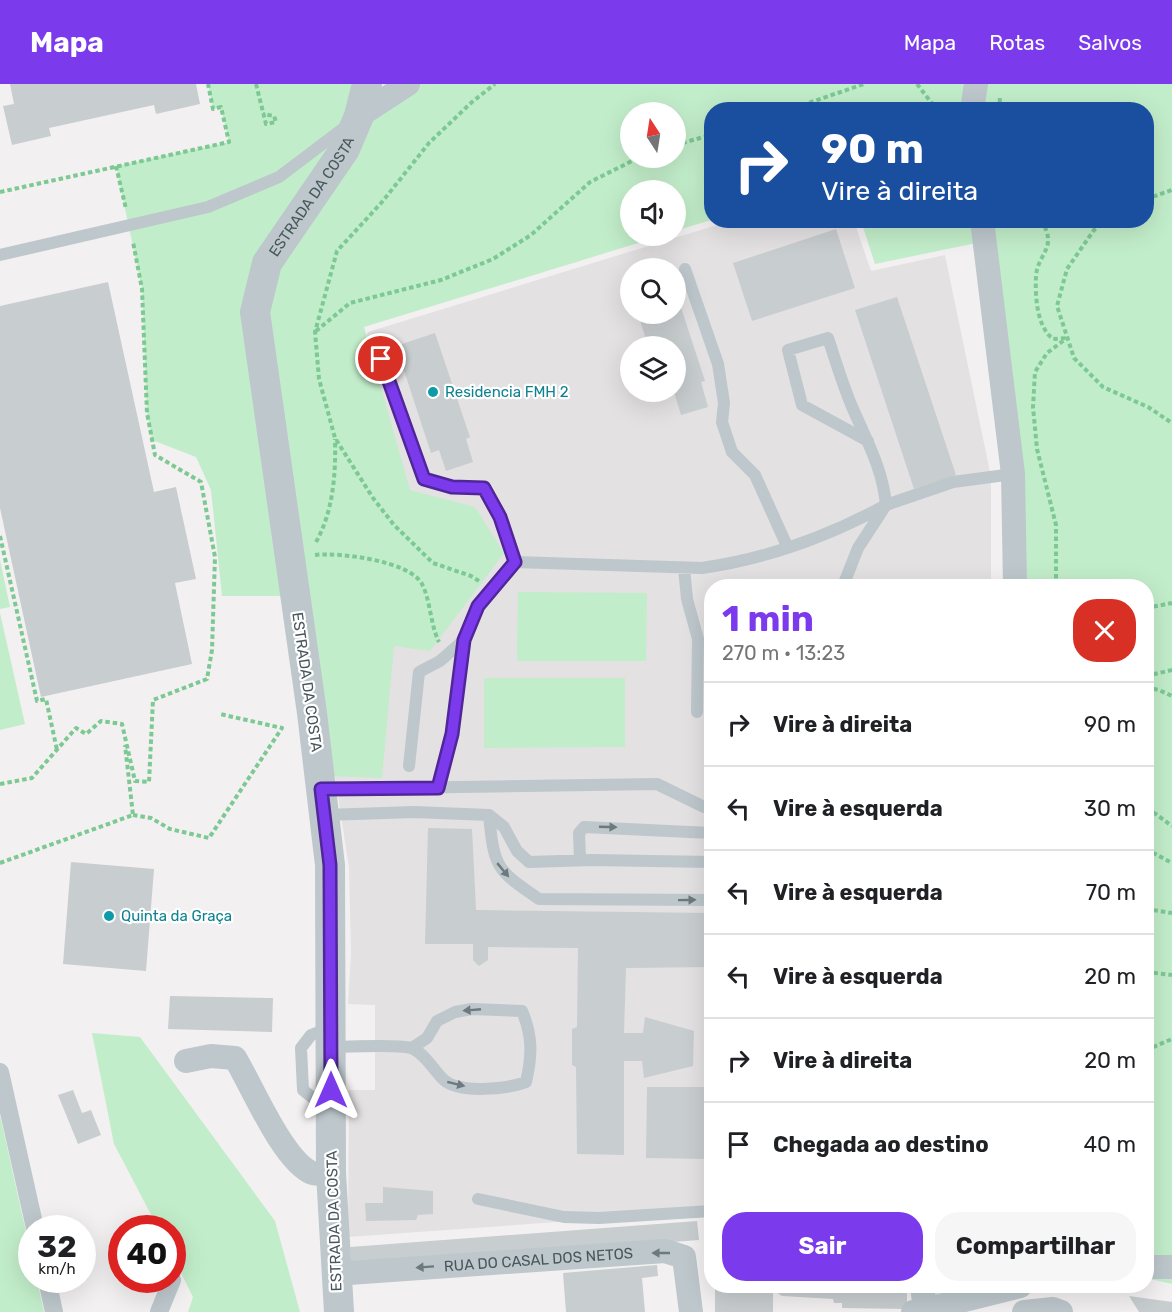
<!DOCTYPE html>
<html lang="pt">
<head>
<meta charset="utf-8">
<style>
  body { margin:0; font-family:Rubik,sans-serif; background:#f6f6f6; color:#202124; height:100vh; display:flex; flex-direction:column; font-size:22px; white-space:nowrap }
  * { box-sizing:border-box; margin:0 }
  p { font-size:20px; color:#757577 }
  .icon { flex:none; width:33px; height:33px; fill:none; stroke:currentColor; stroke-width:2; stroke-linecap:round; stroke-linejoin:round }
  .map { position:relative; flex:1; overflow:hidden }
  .side { position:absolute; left:704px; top:495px; width:450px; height:714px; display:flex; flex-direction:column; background:#fff; border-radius:24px; box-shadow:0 6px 24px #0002 }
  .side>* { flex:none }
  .banner { position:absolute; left:704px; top:18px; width:450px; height:126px; border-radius:24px; box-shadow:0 6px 24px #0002; background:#1a4fa0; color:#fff; overflow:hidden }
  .needle { width:39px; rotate:348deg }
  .tools { position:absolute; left:620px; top:18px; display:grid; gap:12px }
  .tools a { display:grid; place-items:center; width:66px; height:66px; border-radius:50%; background:#fff; box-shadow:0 6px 24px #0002; font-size:30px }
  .speed { position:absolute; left:18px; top:1131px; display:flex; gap:12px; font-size:30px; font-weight:700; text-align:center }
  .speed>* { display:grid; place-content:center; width:78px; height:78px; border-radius:50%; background:#fff; box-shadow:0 6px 24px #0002; line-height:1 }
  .speed small { font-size:15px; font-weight:400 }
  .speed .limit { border:9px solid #d22; background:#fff; color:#111 }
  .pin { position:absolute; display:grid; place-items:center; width:51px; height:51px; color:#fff; margin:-26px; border:3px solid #fff; border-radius:50%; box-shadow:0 2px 6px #0007 }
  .me { position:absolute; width:66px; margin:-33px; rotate:0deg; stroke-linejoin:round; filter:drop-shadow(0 0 4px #0008) }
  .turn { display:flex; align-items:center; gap:21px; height:126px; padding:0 18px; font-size:27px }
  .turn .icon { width:78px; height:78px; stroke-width:2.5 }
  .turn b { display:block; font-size:42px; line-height:51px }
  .round { display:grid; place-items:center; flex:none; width:63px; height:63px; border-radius:24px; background:#f6f6f6 }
  .headline { display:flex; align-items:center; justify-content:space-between; height:102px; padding:0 18px }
  h1 { font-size:36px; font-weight:700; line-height:45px; color:#7c3aed }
  .action { display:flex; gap:12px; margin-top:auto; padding:12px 18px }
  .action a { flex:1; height:69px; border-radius:24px; background:#7c3aed; color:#fff; font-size:24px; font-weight:700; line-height:69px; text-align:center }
  .action a+a { background:#f6f6f6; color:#202124 }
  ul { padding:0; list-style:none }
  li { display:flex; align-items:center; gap:18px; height:84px; padding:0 18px; border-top:2px solid #e0e0e0 }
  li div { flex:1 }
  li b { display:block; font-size:22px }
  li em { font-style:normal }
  header { display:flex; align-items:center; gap:36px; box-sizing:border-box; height:84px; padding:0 30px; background:#7c3aed; color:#fff }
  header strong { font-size:28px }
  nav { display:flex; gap:33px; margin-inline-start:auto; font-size:21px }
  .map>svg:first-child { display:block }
  .education { fill:#e3e1e2; fill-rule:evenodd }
  .green { fill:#c2edca; fill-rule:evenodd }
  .building { fill:#c8cdcf }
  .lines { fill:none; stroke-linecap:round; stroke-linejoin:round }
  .path { stroke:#7cc993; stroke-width:4; stroke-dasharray:4.5 3; stroke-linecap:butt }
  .service { stroke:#bdc7cc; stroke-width:12 }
  .pedestrian { stroke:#bdc7cc; stroke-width:18 }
  .minor { stroke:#bdc7cc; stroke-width:24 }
  .tertiary { stroke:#bdc7cc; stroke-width:30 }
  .oneway { fill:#6c797e }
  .route-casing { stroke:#51269a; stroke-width:15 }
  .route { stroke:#7c3aed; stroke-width:10 }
  .culture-dot { fill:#0f9aa8; stroke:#fff; stroke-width:2 }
  .labels { text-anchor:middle; stroke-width:4.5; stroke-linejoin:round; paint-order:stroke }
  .street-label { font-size:15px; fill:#49575d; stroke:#fff }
  .culture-label { font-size:15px; fill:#0d838f; stroke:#fff; text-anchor:start }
</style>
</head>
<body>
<header>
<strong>Mapa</strong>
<nav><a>Mapa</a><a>Rotas</a><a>Salvos</a></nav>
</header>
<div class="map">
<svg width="1172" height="1228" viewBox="0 0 1172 1228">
  <rect width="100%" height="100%" fill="#f3f0f1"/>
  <!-- education -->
  <path class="education" d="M786,136L854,137L871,187L945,171L991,393V502H711V1127L348,1153L349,1006H375V921L348,920L351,870L349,784L335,692L303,432L368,248L730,137L780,139ZM630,184H675V230H630ZM630,262H675V308H630Z"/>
  <!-- green -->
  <path class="green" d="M208,0H367L360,31L408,0H1172V1200L1146,1194V502H1025L986,157L875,180L861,137L1146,136V26H711V136L675,147V106H630V152H661L364,243L410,406L475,423L504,469L430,567L394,562L382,694L329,692L308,512H222L211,406L196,373L152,356L147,329L142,205L116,82L229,58L221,24L213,25ZM630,28H675V74H630Z
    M0,476L10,523L0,525Z
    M518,508L647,509L646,577H517Z
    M0,529L25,640L0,646Z
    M484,594H625V663L484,664Z
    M92,949L140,953L275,1137L300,1228H188L193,1213L173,1173L172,1144H158L114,1060Z
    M0,1031L31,1171L32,1196H37L44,1228H0Z
    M926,1202H976L926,1214Z"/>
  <!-- building -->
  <path class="building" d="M10,0H196L200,20L156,30L154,21L49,44L51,52L12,61L3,22L14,20Z
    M836,145L855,204L752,237L733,179Z
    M108,198L154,408L176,403L196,495L175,499L192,580L41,613L0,424V222Z
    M675,205L705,297L701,298L708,323L681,331L674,308L675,262H648L638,230H675Z
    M897,213L956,391L914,405L855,226Z
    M435,249L470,353L466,355L473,378L446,387L439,366L431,369L396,262Z
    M428,744L472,745L476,826L711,829V883L626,884L624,949H643L645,933L694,947L693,982L644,994L642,977H624V1071L577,1070L576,983L572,981V945L577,943L578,864L488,863V876L479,882L473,876V860H425Z
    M71,778L154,785L146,887L63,880Z
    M170,912L273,914L272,948L168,945Z
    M647,1003H711V1075L646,1074Z
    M73,1006L82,1029L91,1026L101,1051L78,1060L58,1011Z
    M383,1103L433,1107V1130L418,1131L416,1136L366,1137L365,1119H383Z
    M697,1137L699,1156L351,1183L350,1163Z
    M657,1181L658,1192L642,1194L645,1228H566L563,1189Z
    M715,1202H907V1225L842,1224V1219H834L833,1215L782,1212L773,1206V1228H715Z
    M1129,1212L1172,1218V1228H1139Z"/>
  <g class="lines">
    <!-- path -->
    <path class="path" d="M256,0L266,40L276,38L274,32L263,30
      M917,0L937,26
      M788,26L864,0
      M999,26L1000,14
      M675,61L711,51
      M116,82L126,125
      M0,108L229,58L221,23L213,25L208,0
      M1146,115L1172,106
      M1041,136C1059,165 1037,169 1036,193C1035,213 1037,243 1053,255L1067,254
      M1108,136L1094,146L1067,185L1057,222L1074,274L1103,303L1148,323L1172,339
      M316,247L350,219L441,196L493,175L531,151L590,98L638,74
      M0,452L37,617L46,615L57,666
      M316,458C333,428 336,390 335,355
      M315,471C339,468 410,477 422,500C431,518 430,540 439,558
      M479,497L471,492L433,479L394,441L373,414L335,354L319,295L315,248L337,167L382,118L429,59L472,18L495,0
      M1056,502V441L1037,365L1033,323L1035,288L1047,269L1067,254
      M1146,524L1172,519
      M1146,592L1172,586
      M1146,603L1159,606L1172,612
      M0,700L32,694L76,644L86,650L101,637L122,640L135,697L149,698L153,616L207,595L212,566L215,473L201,398L155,371L147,329L142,205L133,158
      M1146,729L1153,728L1172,742
      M133,731L151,734L170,745L209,754L282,644L220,630
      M1146,765L1172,779
      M0,779L133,731L125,661
      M1146,825L1172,829
      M1146,888L1172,891
      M1146,966L1172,955"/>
    <!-- service -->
    <path class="service" d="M0,171L208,123L279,93L349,40
      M685,185L718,280L724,319L722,338L732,368L755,391L787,462
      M381,275L424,395L451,403L484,404L500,433L515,478L702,484C766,475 829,452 886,421C883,386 867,357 853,325C843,302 836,278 828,254L788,266L802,321L868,357
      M684,484L687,515L698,555L697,628
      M843,502L858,464L886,421L953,398L1013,390
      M409,682L419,588L440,577L464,556
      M438,704L452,650L464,556L478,521L515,478
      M321,705L657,700L704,723L711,722
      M325,731L414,728L489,731L504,743L517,767L529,778L592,776L711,778
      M489,731C494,783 496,786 539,815L711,816
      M580,776L579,749L584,743L711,749
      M331,963C350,963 394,960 411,964C424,968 434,987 444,996C460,1010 507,1005 526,998C532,972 533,953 522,927L472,925L455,928L437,937L427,954L412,964
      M328,1026L303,1006L301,964L311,951L329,944
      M478,1115L564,1133L599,1134L711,1127"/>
    <!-- pedestrian -->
    <path class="pedestrian" d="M0,988L35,1144
      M47,1196L54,1228
      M159,1228L172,1196"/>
    <!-- minor -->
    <g class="minor">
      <path d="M972,26L976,0"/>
      <path d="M359,32L408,0"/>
      <path d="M982,136L1013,390L1015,502"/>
      <path d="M186,977L211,972L235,974C252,1002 283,1077 312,1089C317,1091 325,1089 331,1089"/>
      <path d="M1146,1183H1172"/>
      <path id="s1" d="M335,1190L665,1167L684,1173L691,1228"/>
      <path d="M925,1226L1020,1202"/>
      <path d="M913,1228L925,1226L922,1202"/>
      <path d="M1024,1228L1053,1225L1061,1228"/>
    </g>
    <!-- tertiary -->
    <path class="tertiary" id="s2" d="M339,1228L331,1089L330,781L312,629L255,228L267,179L345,65L359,32L367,0"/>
  </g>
  <!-- one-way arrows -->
  <defs><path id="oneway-solid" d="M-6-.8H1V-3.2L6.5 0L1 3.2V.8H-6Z" transform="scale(1.5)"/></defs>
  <g class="oneway">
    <use href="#oneway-solid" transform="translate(608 743) rotate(2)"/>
    <use href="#oneway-solid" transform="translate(503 786) rotate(50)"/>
    <use href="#oneway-solid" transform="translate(687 816) rotate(-1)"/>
    <use href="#oneway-solid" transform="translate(472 926) rotate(175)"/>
    <use href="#oneway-solid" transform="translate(456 1000) rotate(14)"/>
    <use href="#oneway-solid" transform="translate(661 1169) rotate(180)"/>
    <use href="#oneway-solid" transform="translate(425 1183) rotate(176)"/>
  </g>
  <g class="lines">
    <defs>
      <path id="route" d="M331,1006L330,781L321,705L438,704L452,650L464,556L478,522L515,478L500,433L484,404L452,403L424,395L381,275"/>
    </defs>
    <!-- route casing -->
    <use href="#route" class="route-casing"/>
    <!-- route -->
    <use href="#route" class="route"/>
  </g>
  <!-- markers -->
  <g class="culture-dot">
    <circle cx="433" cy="308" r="6"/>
    <circle cx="109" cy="832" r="6"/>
  </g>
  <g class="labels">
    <!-- street labels -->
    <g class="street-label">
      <text dy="5" stroke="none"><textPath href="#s2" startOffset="1136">ESTRADA DA COSTA</textPath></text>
      <text transform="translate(307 598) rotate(82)" y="5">ESTRADA DA COSTA</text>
      <text transform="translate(334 1137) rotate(-92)" y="5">ESTRADA DA COSTA</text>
      <text dy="5" stroke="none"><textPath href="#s1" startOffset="204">RUA DO CASAL DOS NETOS</textPath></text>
    </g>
    <!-- culture labels -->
    <g class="culture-label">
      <text x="445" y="313">Residencia FMH 2</text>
      <text x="121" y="837">Quinta da Graça</text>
    </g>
  </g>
</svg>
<div class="tools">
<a><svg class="needle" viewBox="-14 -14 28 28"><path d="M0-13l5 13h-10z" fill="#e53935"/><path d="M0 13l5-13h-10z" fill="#757577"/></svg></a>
<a><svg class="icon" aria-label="sound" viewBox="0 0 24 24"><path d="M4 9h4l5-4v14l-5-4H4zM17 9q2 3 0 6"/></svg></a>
<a><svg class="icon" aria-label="search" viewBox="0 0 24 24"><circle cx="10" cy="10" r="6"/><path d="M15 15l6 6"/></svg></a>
<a><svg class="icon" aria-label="layers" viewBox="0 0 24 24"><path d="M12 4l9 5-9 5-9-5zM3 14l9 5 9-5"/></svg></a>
</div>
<div class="speed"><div>32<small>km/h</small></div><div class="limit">40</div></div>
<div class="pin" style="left:381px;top:275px;background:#d93025"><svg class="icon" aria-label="arrive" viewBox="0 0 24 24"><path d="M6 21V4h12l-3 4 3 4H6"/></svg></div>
<svg class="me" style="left:331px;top:1006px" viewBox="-20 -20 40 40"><path d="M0-17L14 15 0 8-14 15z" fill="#7c3aed" stroke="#fff" stroke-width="4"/></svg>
<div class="banner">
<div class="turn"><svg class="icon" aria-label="right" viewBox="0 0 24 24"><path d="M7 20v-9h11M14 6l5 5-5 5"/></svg><div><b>90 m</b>Vire à direita</div></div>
</div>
<section class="side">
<div class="headline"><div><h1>1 min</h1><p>270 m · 13:23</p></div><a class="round" style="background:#d93025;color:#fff"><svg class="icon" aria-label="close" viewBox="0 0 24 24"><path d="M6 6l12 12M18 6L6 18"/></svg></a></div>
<ul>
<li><svg class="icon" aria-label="right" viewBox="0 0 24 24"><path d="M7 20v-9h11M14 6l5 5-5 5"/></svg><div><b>Vire à direita</b></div><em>90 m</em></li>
<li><svg class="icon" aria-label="left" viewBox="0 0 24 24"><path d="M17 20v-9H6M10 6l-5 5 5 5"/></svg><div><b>Vire à esquerda</b></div><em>30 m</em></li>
<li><svg class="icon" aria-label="left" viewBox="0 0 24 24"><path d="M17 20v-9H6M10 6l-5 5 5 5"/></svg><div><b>Vire à esquerda</b></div><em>70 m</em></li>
<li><svg class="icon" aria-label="left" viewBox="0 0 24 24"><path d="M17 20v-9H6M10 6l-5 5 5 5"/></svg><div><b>Vire à esquerda</b></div><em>20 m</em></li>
<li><svg class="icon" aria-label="right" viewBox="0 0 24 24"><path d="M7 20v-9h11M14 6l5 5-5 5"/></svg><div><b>Vire à direita</b></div><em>20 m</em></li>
<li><svg class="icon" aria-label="arrive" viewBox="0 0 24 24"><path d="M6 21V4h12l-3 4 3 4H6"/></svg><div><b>Chegada ao destino</b></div><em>40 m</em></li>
</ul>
<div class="action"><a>Sair</a><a>Compartilhar</a></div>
</section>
</div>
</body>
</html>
